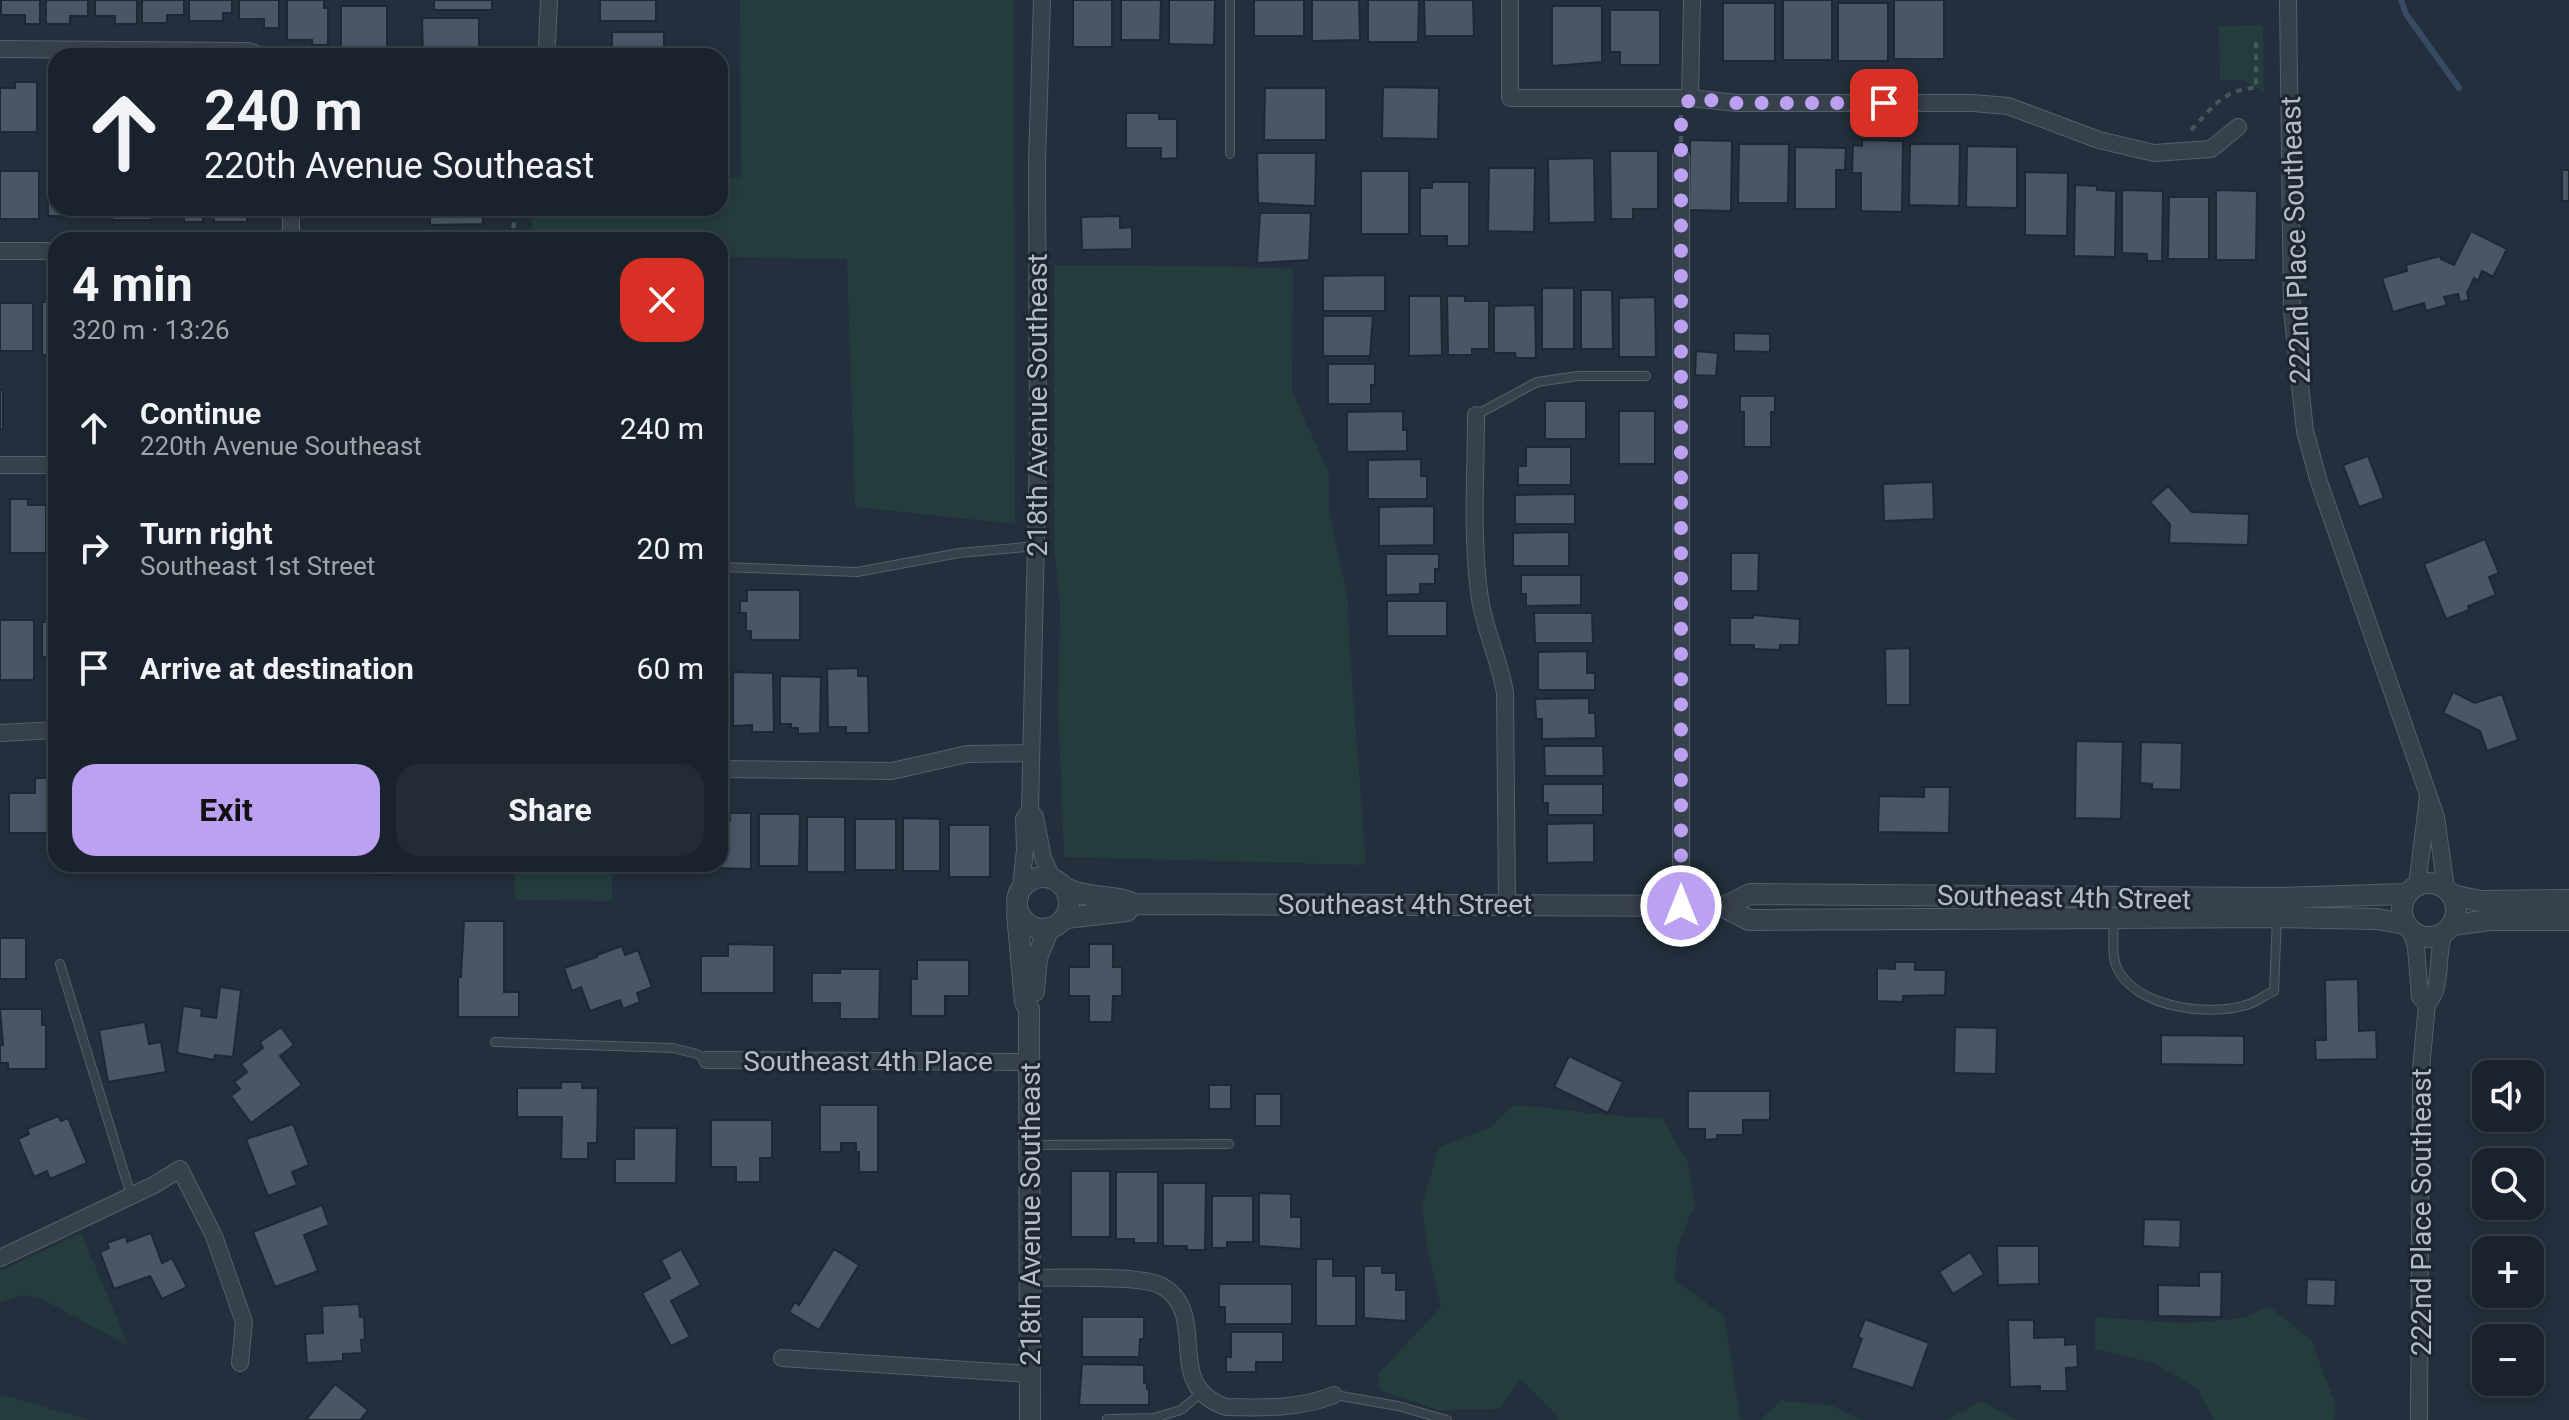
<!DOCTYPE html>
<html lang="en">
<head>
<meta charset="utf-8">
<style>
  body { margin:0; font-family:Roboto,sans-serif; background:#232b35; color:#f1f3f6; height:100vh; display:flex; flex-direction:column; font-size:30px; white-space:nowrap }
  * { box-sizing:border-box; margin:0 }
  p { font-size:26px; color:#9fa4aa }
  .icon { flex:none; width:44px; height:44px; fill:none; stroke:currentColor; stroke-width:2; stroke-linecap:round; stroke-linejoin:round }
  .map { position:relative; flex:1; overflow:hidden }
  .panel { position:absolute; left:48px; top:232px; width:680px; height:640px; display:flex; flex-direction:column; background:#1a232d; border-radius:24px; box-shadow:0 4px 12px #0003,0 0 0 2px #384049 }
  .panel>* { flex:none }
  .hud { position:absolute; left:48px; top:48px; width:680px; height:168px; border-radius:24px; box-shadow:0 4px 12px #0003,0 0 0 2px #384049; background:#1a232d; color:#f1f3f6; overflow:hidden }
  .tools { position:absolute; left:2472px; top:1060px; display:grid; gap:16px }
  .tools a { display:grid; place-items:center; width:72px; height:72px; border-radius:16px; background:#1a232d; box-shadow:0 4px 12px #0003,0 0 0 2px #384049; font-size:40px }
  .pin { position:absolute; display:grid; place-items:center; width:68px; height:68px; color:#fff; margin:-34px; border-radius:16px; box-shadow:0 4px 12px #0006 }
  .me { position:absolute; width:88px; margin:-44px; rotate:0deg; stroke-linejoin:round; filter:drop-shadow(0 0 6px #0008) }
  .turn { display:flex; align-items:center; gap:28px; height:168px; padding:0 24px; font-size:36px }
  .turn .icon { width:104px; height:104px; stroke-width:2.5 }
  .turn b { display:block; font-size:56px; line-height:68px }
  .round { display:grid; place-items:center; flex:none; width:84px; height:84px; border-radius:24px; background:#232b35 }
  .summary { display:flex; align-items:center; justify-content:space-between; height:136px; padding:0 24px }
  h1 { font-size:48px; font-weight:700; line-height:60px }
  .button { display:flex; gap:16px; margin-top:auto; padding:16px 24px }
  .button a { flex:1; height:92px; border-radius:24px; background:#bca0f2; color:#111; font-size:32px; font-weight:700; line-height:92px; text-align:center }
  .button a+a { background:#232b35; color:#f1f3f6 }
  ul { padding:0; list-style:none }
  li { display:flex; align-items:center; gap:24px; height:120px; padding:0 24px }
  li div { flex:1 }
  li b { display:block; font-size:30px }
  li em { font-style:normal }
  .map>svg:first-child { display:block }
  .green { fill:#253c3d }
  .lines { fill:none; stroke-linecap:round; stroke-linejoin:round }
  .stream { stroke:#374c63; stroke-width:6 }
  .building { fill:#495665; stroke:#1e2833; stroke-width:2 }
  .service-casing { stroke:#555f6a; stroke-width:10 }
  .minor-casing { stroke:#555f6a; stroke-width:18 }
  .tertiary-casing { stroke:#555f6a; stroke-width:22 }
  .path { stroke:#43595a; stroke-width:4; stroke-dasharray:6 6; stroke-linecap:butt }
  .service { stroke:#37414c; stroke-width:8 }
  .minor { stroke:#37414c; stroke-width:16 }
  .tertiary { stroke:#37414c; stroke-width:20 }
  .route { stroke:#bca0f2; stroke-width:14; stroke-dasharray:0 25.2 }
  .labels { text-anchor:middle; stroke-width:6; stroke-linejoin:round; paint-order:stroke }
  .street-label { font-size:28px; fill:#b3bcc8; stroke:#1c2631 }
</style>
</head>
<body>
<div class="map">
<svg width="2569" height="1420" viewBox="0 0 2569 1420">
  <rect width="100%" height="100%" fill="#232f3c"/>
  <!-- green -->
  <path class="green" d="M740,0H1014L1015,524L855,507L847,259L720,257V240H532L531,208H720V178L741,177Z
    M2263,25L2264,93L2243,80L2220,81L2219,26Z
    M1054,265L1219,266L1293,269L1292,391L1329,474V512L1348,600L1349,638L1366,865L1064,857L1058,707L1060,606L1054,542Z
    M515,864H612V901L515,900Z
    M1514,1105C1564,1108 1612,1118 1662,1118L1688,1163L1695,1204L1677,1247L1675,1281L1724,1315L1740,1416L1745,1420H1557V1415L1520,1379L1500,1409L1438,1410L1380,1390L1378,1374L1441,1307L1427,1246L1422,1205L1439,1147L1489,1128Z
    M81,1233L129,1346L40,1298L23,1295L0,1303V1271Z
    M2269,1306L2311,1340L2335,1403L2334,1420H2214L2198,1389L2154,1363L2095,1349V1317L2184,1323L2244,1318Z
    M0,1394L90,1420H0Z
    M1782,1400L1833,1406L1861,1420H1760Z
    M1981,1401L2017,1420H1947Z"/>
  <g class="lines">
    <!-- stream -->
    <path class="stream" d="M2401,0L2406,14L2459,88"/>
  </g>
  <!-- building -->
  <path class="building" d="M1,0H40V24H25V15H1Z
    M46,0H88V16H70V24H46Z
    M95,0H137V24H115V16H95Z
    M142,0H184V15H167V23H142Z
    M189,0H232V13H223V21H189Z
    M239,0H279V28H264V19H239Z
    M287,0H324V8H328V45H312V40H287Z
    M434,0H492V10H434Z
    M600,0H656V21H600Z
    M1073,0H1112V47H1073Z
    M1121,0H1161L1160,40H1121Z
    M1169,0H1215L1214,45L1169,44Z
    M1254,0H1304V36H1254Z
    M1312,0H1359L1360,40L1312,41Z
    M1368,0H1419L1418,42H1368Z
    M1424,0H1473L1474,36H1425Z
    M1783,0H1832V60H1783Z
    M1894,0H1944V59H1894Z
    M1723,3H1775V61H1723Z
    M1838,3H1888V61H1838Z
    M341,6H387V56H341Z
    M1552,6H1602V62L1552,66Z
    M1610,10H1660V65H1620V52H1610Z
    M422,18H479V56H423Z
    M612,32H664V56H607V52H612Z
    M15,82H37V132H0V88H15Z
    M55,83L56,135H47V94H55Z
    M1383,87L1439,88L1438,139L1382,138Z
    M1265,88H1326V140H1264Z
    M1126,113H1159V119H1177V158L1161,159V148H1126Z
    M1690,140L1732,141L1731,211L1689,210Z
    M1862,140L1903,141L1902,212L1861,211V173H1852L1853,145L1862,146Z
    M1739,144H1789L1788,203H1738Z
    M1910,144H1960L1959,206L1909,205Z
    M1967,146L2017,147V208L1966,207Z
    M1795,147L1846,148L1845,170H1836V209H1795Z
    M1610,151H1658V209H1633V219H1611Z
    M1257,153H1316L1315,206L1258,203Z
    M1594,158L1595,222L1549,223L1548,159Z
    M48,168H56V208H93V216H48Z
    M1489,168H1535L1534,232L1488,231Z
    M2562,170H2569V201H2562Z
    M0,171H39V219H0Z
    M1361,171H1409V234H1361Z
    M2025,172L2068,173L2067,236L2025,235Z
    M1432,182H1469V246H1447V236H1420V188H1432Z
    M2075,185L2097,186V190L2116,191L2115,257L2074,256Z
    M2122,190L2163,191L2162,261H2147V254L2122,253Z
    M2216,190L2257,191L2256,260H2216Z
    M2169,197H2209V259H2168Z
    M105,208H152V220H112V211H105Z
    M162,208H203V222H184V215H162Z
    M214,208H255V214H247V222H214Z
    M430,208H490V216H483V224L430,225Z
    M1260,213H1311L1309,260L1257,263Z
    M1120,216V228L1132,227V249L1082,250L1081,217Z
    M2471,231L2507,249L2493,277L2482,271L2478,281L2474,278L2467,293L2469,300L2460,302L2458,294L2444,297L2447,305L2426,311L2424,303L2393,312L2382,278L2407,271L2406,265L2440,256L2441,259L2454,265Z
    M1385,275V311H1323V276Z
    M1542,288H1574V349H1542Z
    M1581,290H1612L1613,349H1581Z
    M1409,296H1441L1442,355L1409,356Z
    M1447,296H1465V301H1489V349H1472V355H1448Z
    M1655,297L1656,357H1619V298Z
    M42,302H56V355H42Z
    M0,303H33V351H0Z
    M1535,305L1536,358H1516L1515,353H1494V306Z
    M1323,316H1373L1370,356H1323Z
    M1734,333L1770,334V352L1734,351Z
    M1696,351L1718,353L1716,376L1695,375Z
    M1328,364H1375V385H1371V404H1328Z
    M0,390H3V429H0Z
    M48,391H56V428H48Z
    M1740,396H1775V412H1771V447H1744V412H1740Z
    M1545,401H1586V439H1545Z
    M1403,411V430H1407V451L1347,452V412Z
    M1619,411H1655V464H1619Z
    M1526,447H1571V485H1518V466H1526Z
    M2368,456L2384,498L2359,507L2343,465Z
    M1421,459V476H1427V499H1368V460Z
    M1933,482L1934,519L1884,521L1883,484Z
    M2168,486L2192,512L2249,514L2248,545L2169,543L2170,524L2150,502Z
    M1575,494V524H1515V495Z
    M10,499H28V505H46V553H10Z
    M1434,506V545L1379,546V507Z
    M1569,532V566H1513V533Z
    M2485,539L2499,573L2489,577L2496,595L2468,606L2469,610L2446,619L2424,564Z
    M1731,553H1759L1758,591H1731Z
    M1386,554H1439V569H1435V584H1420V594L1386,595Z
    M1521,575H1581V605L1526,606V594H1521Z
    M747,590H800V640H751V631H746V613H740V601H747Z
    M1387,601H1447V636H1387Z
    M1534,613H1592L1593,643H1535Z
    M1753,615L1800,619L1799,645H1780V650L1754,649V645H1730V618H1753Z
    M0,620H34V680H0Z
    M42,622H56V673H53V657H42Z
    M1910,648V705H1886L1885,649Z
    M1587,651V673H1595V690H1538V652Z
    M858,668V676H868L869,733H846V727H828L827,669Z
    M733,672L773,673L774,732H752V725L733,726Z
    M780,676L821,677L820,733L798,734V728H791V724H780Z
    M2453,692L2475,703L2502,694L2518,740L2487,751L2480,731L2443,713Z
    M1589,698V713H1595L1596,738L1542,739V719H1536L1535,699Z
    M2076,741L2123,742L2121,819L2075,818Z
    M2141,742L2182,743L2181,790L2152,789V784L2140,783Z
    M1544,746H1603L1604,776H1545Z
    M35,778H56V833H9V793H35Z
    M1543,784H1603V815H1548V803H1543Z
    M1924,787H1950L1949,833L1878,832L1879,796L1924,797Z
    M730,813H751V869L712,868V864H720V821H730Z
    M759,814H800L799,866H759Z
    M807,817H845V872H807Z
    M903,818L940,819V871H903Z
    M855,819H896V870H855Z
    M1594,823V862L1547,863V824Z
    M949,825H990V877H949Z
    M292,864H316V871H292Z
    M374,864H393V875H374Z
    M458,864H510V867H458Z
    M616,864H658V869H616Z
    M664,864H705V871H664Z
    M464,921H504V992H519V1017H458V977H461Z
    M0,938H26V979H0Z
    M728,944L774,945V993H701V956H728Z
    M1089,944H1113V967H1122V996H1113L1112,1022H1089V996H1069V967H1089Z
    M622,946L625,955L638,950L652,987L637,993L640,1002L623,1009L620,1000L590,1011L581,987L572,991L564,968L597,957V955Z
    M917,960H969V996H945V1016H911V979H917Z
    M1895,962H1915V970H1946L1945,995L1903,996V1002L1877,1001V968L1895,969Z
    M840,969H880L879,1019H840V1003H812V973H840Z
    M2358,979L2359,1031L2376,1030L2377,1059L2316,1060L2315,1040H2326L2325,980Z
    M220,987L241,990L233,1057L215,1055L214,1060L177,1053L183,1006L202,1009L201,1016L216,1018Z
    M0,1009H42V1025H46V1069H8V1063H0V1045H3Z
    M145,1022L149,1044L161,1042L166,1072L108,1082L99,1030Z
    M281,1027L294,1045L280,1056L302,1085L251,1123L231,1096L240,1089L234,1082L247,1072L241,1064L263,1048L260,1042Z
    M1955,1027L1997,1028L1996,1074L1954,1073Z
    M2161,1035L2244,1036V1065L2161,1064Z
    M1569,1056L1623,1082L1608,1113L1554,1087Z
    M561,1082H582V1088H598L597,1143H588V1159H561L562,1117H517V1088H561Z
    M1209,1085H1231V1109H1209Z
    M1688,1091H1770V1120H1743V1135H1717V1139L1705,1140V1129H1688Z
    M1255,1094H1281V1126H1255Z
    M820,1105H878V1172H859V1152H856V1143H841V1152H820Z
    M58,1116L61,1121L68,1118L87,1163L50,1179L47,1171L34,1177L18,1139L29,1134L27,1129Z
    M711,1120H772V1158H760V1182H736V1167H711Z
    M293,1124L309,1165L292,1172L297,1185L268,1196L246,1139Z
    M634,1128H677L676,1183H615V1159H634Z
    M1071,1171H1110V1237H1071Z
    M1116,1172H1158V1243H1134V1239H1116Z
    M1163,1183H1206L1205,1250H1187V1246H1163Z
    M1259,1193L1291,1194V1217H1301V1249L1259,1246Z
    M1212,1196H1253V1242H1227V1248H1212Z
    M322,1205L329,1225L304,1235L318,1271L275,1287L253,1232Z
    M2144,1219L2181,1220L2180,1248L2143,1246Z
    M151,1233L162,1263L172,1258L187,1287L162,1299L150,1276L114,1289L100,1252L109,1248L107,1243L126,1236L127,1242Z
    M1997,1246H2039V1284L1998,1285Z
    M681,1249L701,1285L671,1301L690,1337L671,1346L642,1293L670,1278L661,1260Z
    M834,1249L859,1265L819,1330L789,1312L795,1302L799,1305Z
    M1970,1252L1984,1274L1953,1294L1939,1272Z
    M1316,1259H1333V1276H1356V1326H1316Z
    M1364,1266H1382V1273H1396V1290H1406V1321L1364,1318Z
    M2199,1272H2222L2221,1317L2158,1316V1285L2199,1286Z
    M2307,1279L2336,1280L2335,1306L2306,1305Z
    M1219,1284H1292V1324H1225V1307H1219Z
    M359,1304L360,1317H364L365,1339L361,1340L362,1353L343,1354V1361L307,1363L305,1334L323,1333L322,1306Z
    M1082,1317H1144V1339H1140L1139,1357H1082Z
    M1865,1319L1929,1343L1913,1388L1851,1368L1862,1339L1858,1337Z
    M2008,1320H2034V1338L2065,1337V1345L2077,1344L2078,1367L2066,1368L2067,1391H2040V1386L2010,1387Z
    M1231,1332H1283V1362H1256V1372H1226V1357H1231Z
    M1082,1364L1144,1365V1383H1147V1389H1149V1405H1079Z
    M335,1384L368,1410L360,1420H306Z"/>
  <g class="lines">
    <defs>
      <path id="service" d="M1230,154V0
        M1476,415L1537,382L1578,376H1646
        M720,567L857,572L959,553L1037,546
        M721,615L722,769
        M2114,918C2114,933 2111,955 2117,968C2135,1007 2208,1017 2246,1005C2255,1003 2265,995 2274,991L2277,918
        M60,964L131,1195
        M495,1042L673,1048L697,1054L707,1060
        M1030,1145L1229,1144
        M1335,1395L1398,1406L1447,1420
        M1107,1419L1154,1418L1181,1410L1201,1393"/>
      <path id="minor" d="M1042,0L1037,163L1038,450L1030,810L1035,817L1043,858L1053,879
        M1510,0V98H1690L1737,103H1973L2008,106L2099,140L2154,153L2211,149L2238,127
        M2288,0L2292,311L2305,431L2319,482L2436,817L2446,888
        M547,43L549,0
        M0,49L249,51L261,56
        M1690,98L1692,0
        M1681,157V906
        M291,208V240
        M0,251H56
        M1476,415C1476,475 1471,539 1480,599C1485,631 1500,661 1505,693L1507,904
        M0,465H56
        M0,733L56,730
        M720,769L892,771L967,754L1031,753
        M2417,886L2428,797
        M1021,887L1025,850L1024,819L1030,810
        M2411,931L2416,947L2420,997L2427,1004
        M707,1060L1029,1062
        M0,1258L154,1185L180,1169L214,1236L244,1322L240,1363
        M1030,1278C1057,1278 1140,1275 1160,1285C1213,1313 1160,1385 1226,1407C1263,1408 1299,1409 1334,1395
        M782,1358L1030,1374
        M2419,1420L2421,1069L2427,1004C2444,987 2435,955 2444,934"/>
      <path id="tertiary" d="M1017 903a26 26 0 1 1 52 0a26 26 0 1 1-52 0Z
        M2402 910a27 27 0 1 1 54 0a27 27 0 1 1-54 0Z
        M1065,888C1090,900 1115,894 1134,904L1710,906L1724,907L1749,920L2277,917L2377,919L2405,924
        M2452,895L2480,901L2569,900
        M1724,907L1750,894L2276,898L2407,894
        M1017,913L1025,1002L1029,1009L1030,1420
        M1066,918L1127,911L1134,904
        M2453,925L2490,920H2569
        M1034,991L1037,958L1049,928"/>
    </defs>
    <!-- service casing -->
    <use href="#service" class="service-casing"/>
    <!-- minor casing -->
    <use href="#minor" class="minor-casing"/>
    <!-- tertiary casing -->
    <use href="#tertiary" class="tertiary-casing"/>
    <!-- path -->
    <path class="path" d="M2191,130C2211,110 2222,89 2256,88V37
      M1681,142V115
      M510,240L518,208"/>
    <!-- service -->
    <use href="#service" class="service"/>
    <!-- minor -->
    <use href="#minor" class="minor"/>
    <!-- tertiary -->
    <use href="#tertiary" class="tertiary"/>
  </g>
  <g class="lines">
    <!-- route -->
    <path class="route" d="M1681,906V116L1690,98L1737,103H1884"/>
  </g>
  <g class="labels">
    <!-- street labels -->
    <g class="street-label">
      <text transform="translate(2295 240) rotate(-92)" y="10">222nd Place Southeast</text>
      <text transform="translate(1037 405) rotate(-90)" y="10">218th Avenue Southeast</text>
      <text transform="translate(2064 897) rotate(1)" y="10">Southeast 4th Street</text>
      <text x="1405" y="914">Southeast 4th Street</text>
      <text x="868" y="1071">Southeast 4th Place</text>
      <text transform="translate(2421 1212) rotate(-90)" y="10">222nd Place Southeast</text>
      <text transform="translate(1030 1214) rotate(-90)" y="10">218th Avenue Southeast</text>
    </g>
  </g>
</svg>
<div class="tools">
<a><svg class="icon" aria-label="sound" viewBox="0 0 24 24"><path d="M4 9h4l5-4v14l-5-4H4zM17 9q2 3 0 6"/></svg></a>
<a><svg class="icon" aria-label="search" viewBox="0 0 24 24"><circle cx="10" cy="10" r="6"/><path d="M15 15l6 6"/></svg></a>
<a>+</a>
<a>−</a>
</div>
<div class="pin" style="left:1884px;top:103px;background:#d93025"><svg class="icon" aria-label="arrive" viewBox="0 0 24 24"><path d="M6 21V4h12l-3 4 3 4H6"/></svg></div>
<svg class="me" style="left:1681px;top:906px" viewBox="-20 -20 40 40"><circle r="17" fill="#bca0f2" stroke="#fff" stroke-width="3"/><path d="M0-11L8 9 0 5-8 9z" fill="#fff"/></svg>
<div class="hud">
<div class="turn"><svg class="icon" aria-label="ahead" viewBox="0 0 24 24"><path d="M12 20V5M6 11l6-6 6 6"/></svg><div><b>240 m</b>220th Avenue Southeast</div></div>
</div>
<section class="panel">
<div class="summary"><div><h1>4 min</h1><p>320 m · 13:26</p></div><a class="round" style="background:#d93025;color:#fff"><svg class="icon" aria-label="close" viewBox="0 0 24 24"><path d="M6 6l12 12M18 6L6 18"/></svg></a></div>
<ul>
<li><svg class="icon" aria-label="ahead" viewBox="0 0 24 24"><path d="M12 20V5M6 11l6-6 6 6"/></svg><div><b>Continue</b><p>220th Avenue Southeast</p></div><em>240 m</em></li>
<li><svg class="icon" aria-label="right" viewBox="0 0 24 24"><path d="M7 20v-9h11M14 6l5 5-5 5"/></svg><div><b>Turn right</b><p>Southeast 1st Street</p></div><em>20 m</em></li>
<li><svg class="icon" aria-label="arrive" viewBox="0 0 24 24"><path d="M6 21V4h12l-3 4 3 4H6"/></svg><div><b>Arrive at destination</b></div><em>60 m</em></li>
</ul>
<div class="button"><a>Exit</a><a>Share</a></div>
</section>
</div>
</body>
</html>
